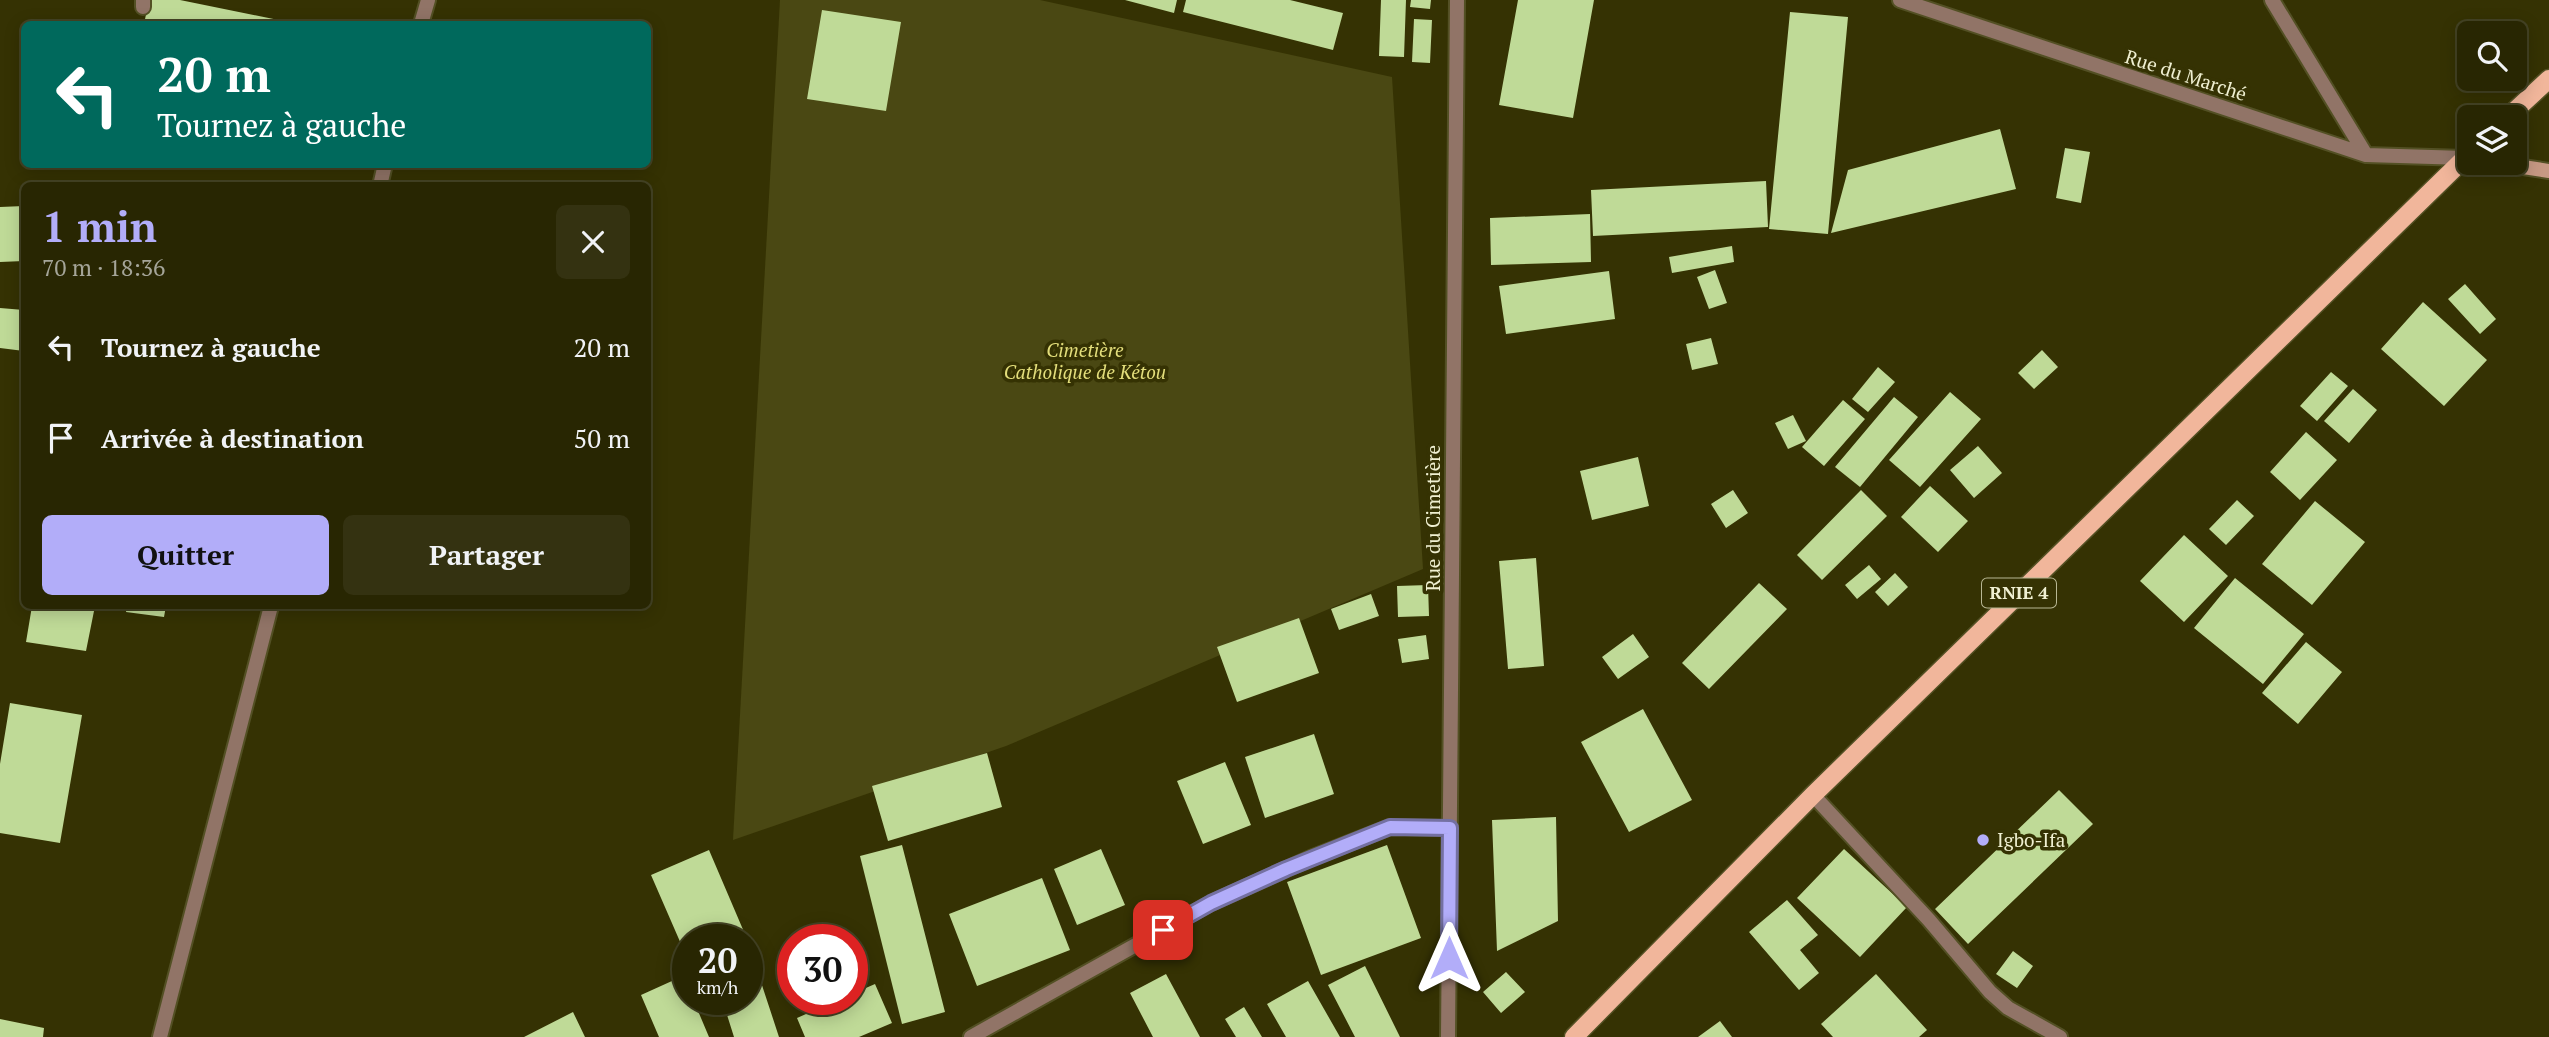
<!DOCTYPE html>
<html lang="fr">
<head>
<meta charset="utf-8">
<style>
  body { margin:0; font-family:"PT Serif",serif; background:#343211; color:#f1f3f6; height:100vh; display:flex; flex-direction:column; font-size:26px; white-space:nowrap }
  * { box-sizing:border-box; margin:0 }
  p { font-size:23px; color:#a5a599 }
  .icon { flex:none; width:38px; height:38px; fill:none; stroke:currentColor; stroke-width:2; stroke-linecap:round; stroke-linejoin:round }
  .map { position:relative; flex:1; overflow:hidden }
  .sheet { position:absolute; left:21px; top:182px; width:630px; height:427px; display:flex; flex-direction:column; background:#282602; border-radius:10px; box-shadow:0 4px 18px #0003,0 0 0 2px #444324 }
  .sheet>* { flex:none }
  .top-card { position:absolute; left:21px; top:21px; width:630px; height:147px; border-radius:10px; box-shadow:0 4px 18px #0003,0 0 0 2px #444324; background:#00695c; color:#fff; overflow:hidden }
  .controls { position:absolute; left:2457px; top:21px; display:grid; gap:14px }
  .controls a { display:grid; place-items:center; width:70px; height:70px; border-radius:10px; background:#282602; box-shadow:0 4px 18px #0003,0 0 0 2px #444324; font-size:35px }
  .speed { position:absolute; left:672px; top:924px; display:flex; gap:14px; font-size:35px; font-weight:700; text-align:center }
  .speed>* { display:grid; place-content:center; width:91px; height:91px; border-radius:50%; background:#282602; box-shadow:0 4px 18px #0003,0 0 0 2px #444324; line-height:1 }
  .speed small { font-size:18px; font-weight:400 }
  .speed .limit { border:10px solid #d22; background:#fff; color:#111 }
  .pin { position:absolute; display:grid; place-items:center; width:60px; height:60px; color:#fff; margin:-30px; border-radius:14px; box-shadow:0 4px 10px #0006 }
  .me { position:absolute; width:77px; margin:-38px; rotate:0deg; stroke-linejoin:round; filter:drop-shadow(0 0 5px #0008) }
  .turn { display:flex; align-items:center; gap:24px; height:147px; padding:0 21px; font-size:32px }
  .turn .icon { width:91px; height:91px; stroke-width:2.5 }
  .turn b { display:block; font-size:49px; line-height:60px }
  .round { display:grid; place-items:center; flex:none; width:74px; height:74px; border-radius:10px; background:#343211 }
  .overview { display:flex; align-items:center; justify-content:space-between; height:119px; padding:0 21px }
  h1 { font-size:42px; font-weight:800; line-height:52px; color:#b2adf9 }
  .action { display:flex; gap:14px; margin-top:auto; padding:14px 21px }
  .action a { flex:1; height:80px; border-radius:10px; background:#b2adf9; color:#111; font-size:28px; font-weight:800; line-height:80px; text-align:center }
  .action a+a { background:#343211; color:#f1f3f6 }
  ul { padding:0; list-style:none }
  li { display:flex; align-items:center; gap:21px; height:91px; padding:0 21px }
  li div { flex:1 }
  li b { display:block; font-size:26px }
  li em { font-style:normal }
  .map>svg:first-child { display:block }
  .green { fill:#4a4813 }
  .building { fill:#bfda97 }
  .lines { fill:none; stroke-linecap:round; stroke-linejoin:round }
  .street-casing { stroke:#535024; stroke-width:18 }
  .secondary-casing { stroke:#535024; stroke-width:18 }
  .primary-casing { stroke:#535024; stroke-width:21 }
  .street { stroke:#917467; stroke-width:14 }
  .secondary { stroke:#c79984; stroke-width:14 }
  .primary { stroke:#f1b69b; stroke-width:18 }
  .route-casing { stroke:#7470a2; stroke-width:18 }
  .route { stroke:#b2adf9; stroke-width:12 }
  .poi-dot { fill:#b2adf9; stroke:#353203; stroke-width:2.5 }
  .labels { text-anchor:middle; stroke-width:7; stroke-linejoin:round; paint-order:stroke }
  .shield { fill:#353203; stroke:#b8b794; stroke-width:2 }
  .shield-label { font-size:18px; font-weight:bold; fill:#f0f0d2 }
  .street-label { font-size:19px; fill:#f0f0d2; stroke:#353203 }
  .park-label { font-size:19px; font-style:italic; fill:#e3de7b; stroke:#353203 }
  .poi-label { font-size:19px; fill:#f0f0d2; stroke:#353203; text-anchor:start }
</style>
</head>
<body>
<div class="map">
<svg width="2549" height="1037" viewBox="0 0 2549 1037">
  <rect width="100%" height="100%" fill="#353203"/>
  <!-- green -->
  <path class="green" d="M780,0H1040L1392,77L1423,569L1006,746L733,840Z"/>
  <!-- building -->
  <path class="building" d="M149,0H180L298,24H144Z
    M1125,0H1177L1174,13Z
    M1186,0H1290L1343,13L1333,50L1183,12Z
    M1381,0H1406L1404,57L1379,56Z
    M1411,0H1431L1430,9L1410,7Z
    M1518,0H1594L1573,118L1499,105Z
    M822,10L901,22L886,111L807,99Z
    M1790,12L1848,17L1828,234L1769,229Z
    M1414,19L1432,20L1430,63L1412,62Z
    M2000,129L2016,189L1831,233L1848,170Z
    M2065,148L2090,152L2081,203L2056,198Z
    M1766,181L1768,227L1593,236L1591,190Z
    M24,206V261L0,262V207Z
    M1590,214L1591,262L1491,265L1490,218Z
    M1732,246L1734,262L1672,273L1669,257Z
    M1715,270L1727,303L1709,309L1697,277Z
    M1609,271L1615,319L1506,334L1499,286Z
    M2465,284L2496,319L2480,334L2448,299Z
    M2423,302L2487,360L2444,406L2381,349Z
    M0,308L24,310V351L0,348Z
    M1711,338L1718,364L1692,370L1686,344Z
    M2042,350L2058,367L2034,389L2018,373Z
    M1878,367L1895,382L1868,412L1852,399Z
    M2331,372L2348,386L2317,421L2300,406Z
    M2353,389L2377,410L2349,443L2324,421Z
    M1950,392L1981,419L1920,487L1889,460Z
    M1894,397L1918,417L1860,487L1835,467Z
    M1843,400L1865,419L1824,466L1802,447Z
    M1793,415L1806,441L1788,449L1775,423Z
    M2306,432L2337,460L2300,500L2270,472Z
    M1978,446L2002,473L1974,498L1950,470Z
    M1638,457L1649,506L1592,520L1580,471Z
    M1930,486L1968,521L1938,552L1901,517Z
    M1733,490L1748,513L1726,528L1711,504Z
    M1861,490L1887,516L1822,580L1797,555Z
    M2237,500L2254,516L2226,545L2209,529Z
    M2315,501L2365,542L2312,605L2262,564Z
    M2184,535L2228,576L2184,622L2140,581Z
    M1536,558L1544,666L1508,669L1499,561Z
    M1869,565L1881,579L1857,599L1845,585Z
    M1895,573L1908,587L1888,606L1875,592Z
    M2235,578L2304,634L2263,684L2194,628Z
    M1759,583L1787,609L1709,689L1682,663Z
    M1428,585L1429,616L1398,617L1397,586Z
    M1371,594L1379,616L1339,630L1331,609Z
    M32,606H95L86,651L26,642Z
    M127,606H166L164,617L126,612Z
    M1299,618L1319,673L1237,702L1217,647Z
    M1633,634L1649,657L1618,679L1602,657Z
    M1426,635L1429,659L1402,663L1398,639Z
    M2306,642L2342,672L2298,724L2262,693Z
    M10,703L82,715L60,843L0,833V764Z
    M1643,709L1692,800L1629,832L1581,742Z
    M1314,734L1334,794L1265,818L1245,757Z
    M987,753L1002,807L888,841L872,786Z
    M1225,762L1251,825L1203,844L1177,781Z
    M2059,790L2093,824L1968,944L1935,909Z
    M1556,817L1558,921L1497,951L1492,820Z
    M902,845L945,1012L902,1024L860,856Z
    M1387,845L1421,938L1321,975L1287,882Z
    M1101,849L1125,905L1077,925L1054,869Z
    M1844,849L1907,907L1860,957L1797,898Z
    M709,850L759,967L747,972V940H688V960L651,875Z
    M1042,878L1070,950L977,986L949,914Z
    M1787,900L1818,935L1800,950L1819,973L1799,990L1749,932Z
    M2013,951L2033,966L2017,988L1996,974Z
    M1365,966L1400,1037H1355L1328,985Z
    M1506,972L1525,992L1501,1013L1483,992Z
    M1166,974L1200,1037H1153L1130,993Z
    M1876,974L1927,1030L1919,1037H1833L1821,1024Z
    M683,976L688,987V999H693L709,1037H659L641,995Z
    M759,976L779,1037H734L722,999H747V979Z
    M1308,981L1340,1037H1286L1267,1004Z
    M875,984L892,1023L859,1037H805L797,1018L840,999H852V994Z
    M1244,1007L1262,1037H1236L1225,1019Z
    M573,1012L585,1037H524Z
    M0,1019L44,1028L43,1037H0Z
    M1720,1021L1732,1037H1698Z"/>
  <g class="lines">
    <defs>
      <path id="street" d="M1900,0L2366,155L2465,158
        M2272,0L2366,155
        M143,7V0
        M421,24L428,0
        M380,186L385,164
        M1813,795L1929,920L1990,992L2008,1008L2060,1037
        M160,1037L271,606
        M971,1037L1211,903L1311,858L1390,827L1450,828
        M1448,1037L1457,0"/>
      <path id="secondary" d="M2497,163L2549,171"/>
      <path id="primary" d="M2508,117L2549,79
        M1574,1037L1813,795L2469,154"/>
    </defs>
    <!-- street casing -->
    <use href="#street" class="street-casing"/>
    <!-- secondary casing -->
    <use href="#secondary" class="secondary-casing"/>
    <!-- primary casing -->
    <use href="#primary" class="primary-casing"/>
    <!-- street -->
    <use href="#street" class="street"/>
    <!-- secondary -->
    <use href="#secondary" class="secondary"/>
    <!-- primary -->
    <use href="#primary" class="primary"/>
  </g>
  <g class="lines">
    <defs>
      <path id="route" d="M1163,930L1211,903L1286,869L1390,827L1450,828L1449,958"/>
    </defs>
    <!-- route casing -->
    <use href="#route" class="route-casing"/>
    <!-- route -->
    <use href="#route" class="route"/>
  </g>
  <!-- markers -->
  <circle class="poi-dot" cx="1983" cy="840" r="7"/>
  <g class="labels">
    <!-- shield labels -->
    <rect class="shield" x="1982" y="578.5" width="74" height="29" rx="5"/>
    <g class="shield-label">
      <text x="2019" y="599">RNIE 4</text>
    </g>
    <!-- street labels -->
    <g class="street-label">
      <text transform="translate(2186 75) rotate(18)" y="7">Rue du Marché</text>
      <text transform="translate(1433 518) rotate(-90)" y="7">Rue du Cimetière</text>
    </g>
    <!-- park labels -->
    <g class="park-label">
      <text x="1085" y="357">Cimetière<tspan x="1085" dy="22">Catholique de Kétou</tspan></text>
    </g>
    <!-- poi labels -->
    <g class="poi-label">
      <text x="1997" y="847">Igbo-Ifa</text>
    </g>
  </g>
</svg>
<div class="controls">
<a><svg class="icon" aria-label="search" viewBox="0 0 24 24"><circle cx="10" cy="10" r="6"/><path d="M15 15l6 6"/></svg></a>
<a><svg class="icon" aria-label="layers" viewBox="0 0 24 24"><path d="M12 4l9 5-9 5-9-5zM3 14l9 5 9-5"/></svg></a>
</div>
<div class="speed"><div>20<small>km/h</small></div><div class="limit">30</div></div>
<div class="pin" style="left:1163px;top:930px;background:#d93025"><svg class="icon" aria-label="arrive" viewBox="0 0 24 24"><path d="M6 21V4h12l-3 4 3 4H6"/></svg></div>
<svg class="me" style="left:1449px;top:958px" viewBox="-20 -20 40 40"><path d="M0-17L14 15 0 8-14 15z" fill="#b2adf9" stroke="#fff" stroke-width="4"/></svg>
<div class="top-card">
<div class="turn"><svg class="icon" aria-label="left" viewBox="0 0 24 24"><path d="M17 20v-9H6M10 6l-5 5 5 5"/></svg><div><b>20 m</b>Tournez à gauche</div></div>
</div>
<section class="sheet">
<div class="overview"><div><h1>1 min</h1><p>70 m · 18:36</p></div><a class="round"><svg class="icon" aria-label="close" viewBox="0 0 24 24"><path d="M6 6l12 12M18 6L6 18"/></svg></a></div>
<ul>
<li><svg class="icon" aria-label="left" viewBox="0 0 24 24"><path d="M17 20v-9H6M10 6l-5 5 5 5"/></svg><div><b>Tournez à gauche</b></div><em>20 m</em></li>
<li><svg class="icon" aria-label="arrive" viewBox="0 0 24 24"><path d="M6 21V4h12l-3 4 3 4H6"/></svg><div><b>Arrivée à destination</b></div><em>50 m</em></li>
</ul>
<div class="action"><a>Quitter</a><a>Partager</a></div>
</section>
</div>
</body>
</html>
